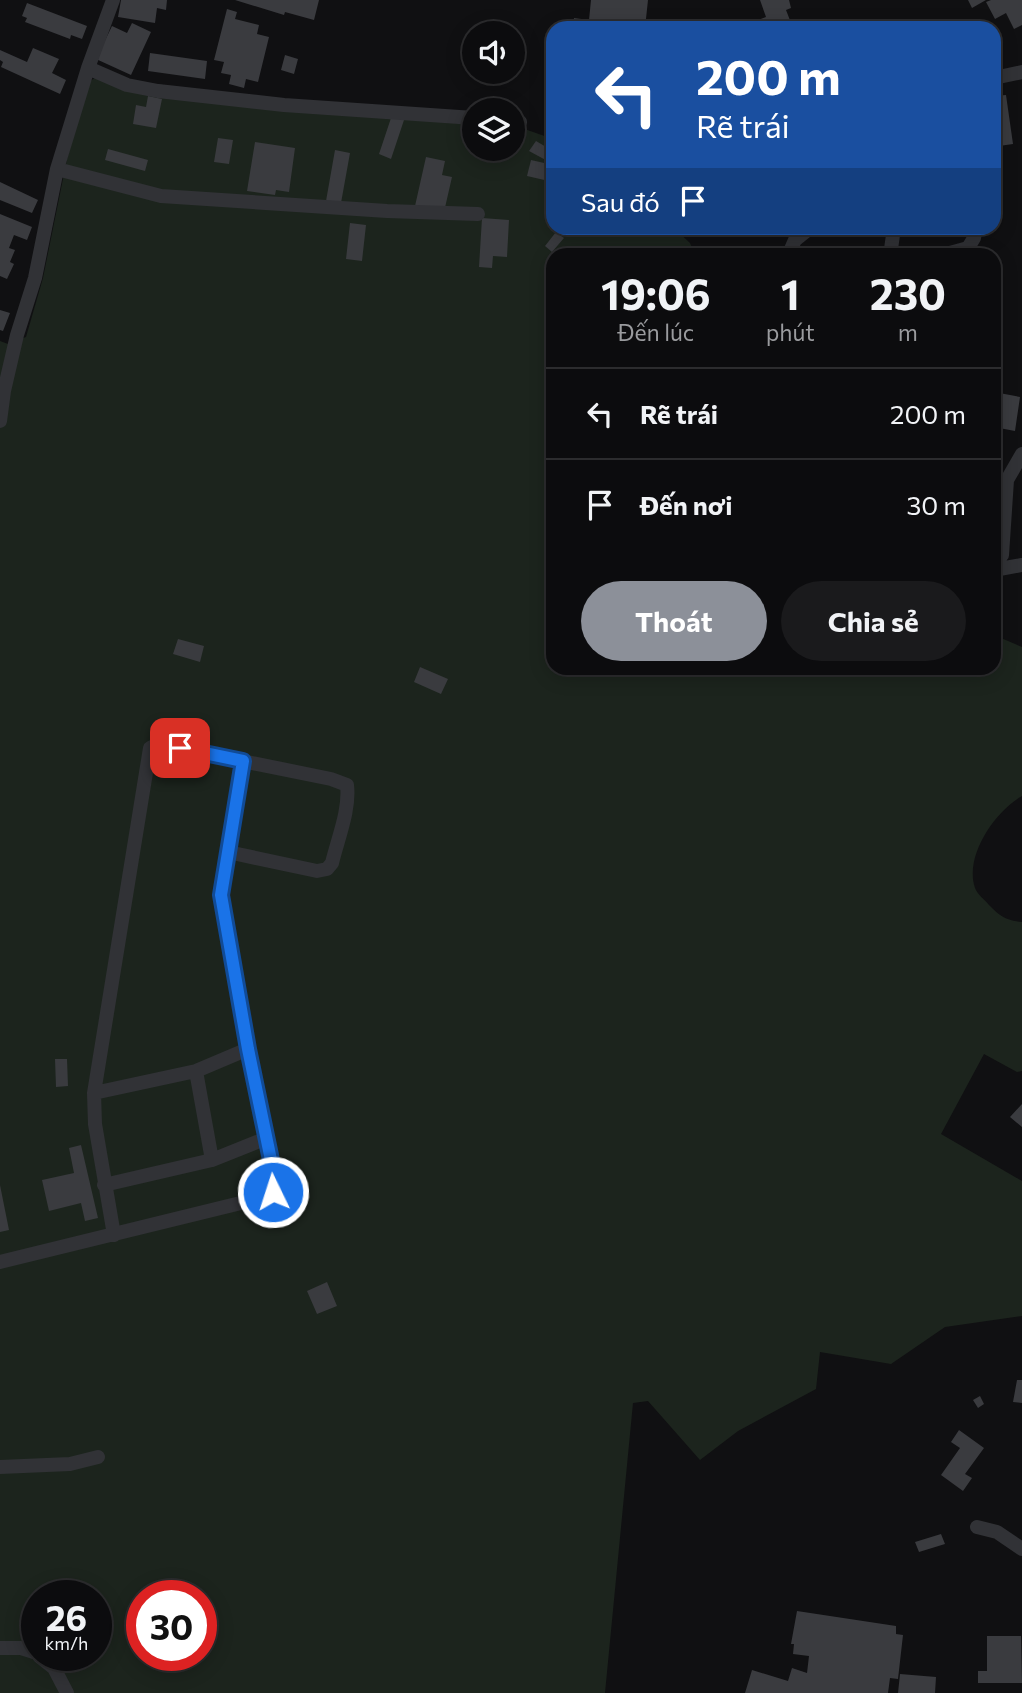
<!DOCTYPE html>
<html lang="vi">
<head>
<meta charset="utf-8">
<style>
  body { margin:0; font-family:Commissioner,sans-serif; background:#1a1a1c; color:#f1f3f6; height:100vh; display:flex; flex-direction:column; font-size:26px; white-space:nowrap }
  * { box-sizing:border-box; margin:0 }
  p { font-size:23px; color:#9a9b9e }
  .icon { flex:none; width:38px; height:38px; fill:none; stroke:currentColor; stroke-width:2; stroke-linecap:round; stroke-linejoin:round }
  .map { position:relative; flex:1; overflow:hidden }
  .side { position:absolute; left:546px; top:248px; width:455px; height:427px; display:flex; flex-direction:column; background:#0c0c0e; border-radius:21px; box-shadow:0 4px 18px #0003,0 0 0 2px #2c2c2e }
  .side>* { flex:none }
  .banner { position:absolute; left:546px; top:21px; width:455px; height:214px; border-radius:21px; box-shadow:0 4px 18px #0003,0 0 0 2px #2c2c2e; background:#1a4fa0; color:#fff; overflow:hidden }
  .fabs { position:absolute; left:462px; top:21px; display:grid; gap:14px }
  .fabs a { display:grid; place-items:center; width:63px; height:63px; border-radius:50%; background:#0c0c0e; box-shadow:0 4px 18px #0003,0 0 0 2px #2c2c2e; font-size:35px }
  .speed { position:absolute; left:21px; top:1580px; display:flex; gap:14px; font-size:35px; font-weight:700; text-align:center }
  .speed>* { display:grid; place-content:center; width:91px; height:91px; border-radius:50%; background:#0c0c0e; box-shadow:0 4px 18px #0003,0 0 0 2px #2c2c2e; line-height:1 }
  .speed small { font-size:18px; font-weight:400 }
  .speed .limit { border:10px solid #d22; background:#fff; color:#111 }
  .pin { position:absolute; display:grid; place-items:center; width:60px; height:60px; color:#fff; margin:-30px; border-radius:14px; box-shadow:0 4px 10px #0006 }
  .me { position:absolute; width:77px; margin:-38px; rotate:356deg; stroke-linejoin:round; filter:drop-shadow(0 0 5px #0008) }
  .turn { display:flex; align-items:center; gap:24px; height:147px; padding:0 35px; font-size:32px }
  .turn .icon { width:91px; height:91px; stroke-width:2.5 }
  .turn b { display:block; font-size:49px; line-height:60px }
  .then { display:flex; align-items:center; height:66px; padding:0 35px; background:#0003; gap:14px; font-size:26px }
  .eta { display:flex; justify-content:space-evenly; align-items:center; height:119px; text-align:center }
  .eta b { font-size:42px; font-weight:700; line-height:49px }
  .button { display:flex; gap:14px; margin-top:auto; padding:14px 35px }
  .button a { flex:1; height:80px; border-radius:42px; background:#8c9099; color:#fff; font-size:28px; font-weight:700; line-height:80px; text-align:center }
  .button a+a { background:#1a1a1c; color:#f1f3f6 }
  ul { padding:0; list-style:none }
  li { display:flex; align-items:center; gap:21px; height:91px; padding:0 35px; border-top:2px solid #2c2c2e }
  li div { flex:1 }
  li b { display:block; font-size:26px }
  li em { font-style:normal }
  .map>svg:first-child { display:block }
  .green { fill:#1c241d; fill-rule:evenodd }
  .building { fill:#3a3b3f }
  .lines { fill:none; stroke-linecap:round; stroke-linejoin:round }
  .minor { stroke:#313236; stroke-width:14 }
  .route-casing { stroke:#114b97; stroke-width:18 }
  .route { stroke:#1a73e8; stroke-width:12 }
</style>
</head>
<body>
<div class="map">
<svg width="1022" height="1693" viewBox="0 0 1022 1693">
  <rect width="100%" height="100%" fill="#101012"/>
  <!-- green -->
  <path class="green" d="M96,77L474,122V149H513V126H516L553,139V228H674L690,243L695,255L553,256V668H994V635L1022,647V796C995,811 964,856 975,888C977,894 985,900 989,905C1001,917 1005,920 1022,922V1071L1017,1072L984,1054L941,1134L1022,1181V1316L945,1327L891,1364L820,1352L816,1389L738,1431L700,1460L648,1401L633,1403L605,1693H0V341L8,344L26,337L43,278L67,159L89,82ZM37,1596H96V1656H37ZM142,1596H201V1656H142Z"/>
  <!-- building -->
  <path class="building" d="M121,0H167L166,10L157,8L155,23L118,17Z
    M235,0H319L314,20L285,12L284,15Z
    M591,0H648L645,28H573L574,18L589,20Z
    M760,0H789L791,8L786,10L793,28H761L758,20L766,17Z
    M968,0H986L972,8Z
    M991,0H1022V25L1014,29L1006,13L995,19L986,2Z
    M27,3L87,26L82,39L71,35L70,39L25,22L27,18L22,16Z
    M227,9L237,12L235,19L259,25L257,34L269,37L258,82L246,79L244,88L229,84L231,75L221,73L224,62L214,60Z
    M132,23L151,32L131,75L96,59L112,26L127,33Z
    M33,48L59,59L52,73L66,80L60,94L1,67L3,62L0,60V50L27,62Z
    M150,53L207,61L205,79L148,71Z
    M285,55L298,59L294,74L281,70Z
    M1006,95L1013,144L999,146L994,96Z
    M148,96L162,99L156,128L133,124L136,105L146,107Z
    M392,115L404,120L391,159L379,154Z
    M218,138L233,140L229,164L214,162Z
    M536,141L553,151V164L529,151Z
    M255,142L295,148L289,192L276,190L275,195L247,191Z
    M108,149L148,160L145,171L105,160Z
    M335,150L350,153L341,203L326,201Z
    M426,157L445,161L442,175L452,177L444,212L415,206Z
    M531,160L553,165V182L527,176Z
    M0,182L38,200L32,213L0,200Z
    M0,214L32,227L27,240L14,235L9,248L15,250L10,262L14,264L7,279L0,276Z
    M482,218L509,220L507,257L493,256L492,268L479,267Z
    M350,223L366,225L362,261L346,259Z
    M556,232L564,238L552,252L545,246Z
    M0,310L10,313L3,331L0,330Z
    M994,392L1020,397L1015,431L994,427Z
    M178,639L204,646L200,662L173,654Z
    M420,667L448,679L441,694L414,682Z
    M55,1059H67L68,1086L56,1087Z
    M1022,1104V1127L1010,1117Z
    M81,1145L98,1218L85,1221L81,1203L49,1211L42,1180L74,1173L69,1148Z
    M0,1185L9,1230L0,1232Z
    M327,1282L337,1306L317,1314L307,1291Z
    M1017,1380H1022V1403L1013,1402Z
    M980,1396L984,1404L978,1408L973,1400Z
    M959,1430L984,1448L965,1474L972,1478L963,1491L941,1475L960,1448L951,1442Z
    M941,1534L945,1544L919,1552L915,1542Z
    M797,1611L896,1626V1634L903,1635L898,1679L890,1678L888,1693H745L752,1670L788,1681L792,1668L807,1673L809,1656L793,1654L794,1644H791Z
    M987,1636H1021L1022,1683H978V1671H987Z
    M900,1674L936,1677L935,1693H898Z"/>
  <g class="lines">
    <!-- minor -->
    <path class="minor" d="M88,68L127,85L158,91L284,105L474,118
      M994,78L1022,72
      M513,121L520,122
      M57,169L161,196L387,211L478,214
      M788,256L795,240L810,228
      M890,256L894,228
      M939,256L968,248L974,238L976,228
      M0,421L4,391L17,335L35,278L57,169L88,68L113,0
      M994,565L1002,555L1007,480L1022,454
      M994,570L1022,565
      M196,1071L212,1160
      M94,1093L196,1071L248,1049
      M104,1185L212,1160L267,1138
      M114,1235L95,1124L94,1093L150,748L158,744L331,779L347,785C350,810 338,838 332,863L327,869L317,871L228,852
      M0,1262L269,1196L273,1192L271,1160L248,1049L221,895L243,761
      M0,1467L70,1464L98,1457
      M977,1527L997,1532L1022,1549
      M0,1648H21L37,1653
      M39,1656L54,1668L67,1693"/>
  </g>
  <g class="lines">
    <defs>
      <path id="route" d="M180,748L243,761L221,895L248,1049L271,1160L273,1192"/>
    </defs>
    <!-- route casing -->
    <use href="#route" class="route-casing"/>
    <!-- route -->
    <use href="#route" class="route"/>
  </g>
</svg>
<div class="fabs">
<a><svg class="icon" aria-label="sound" viewBox="0 0 24 24"><path d="M4 9h4l5-4v14l-5-4H4zM17 9q2 3 0 6"/></svg></a>
<a><svg class="icon" aria-label="layers" viewBox="0 0 24 24"><path d="M12 4l9 5-9 5-9-5zM3 14l9 5 9-5"/></svg></a>
</div>
<div class="speed"><div>26<small>km/h</small></div><div class="limit">30</div></div>
<div class="pin" style="left:180px;top:748px;background:#d93025"><svg class="icon" aria-label="arrive" viewBox="0 0 24 24"><path d="M6 21V4h12l-3 4 3 4H6"/></svg></div>
<svg class="me" style="left:273px;top:1192px" viewBox="-20 -20 40 40"><circle r="17" fill="#1a73e8" stroke="#fff" stroke-width="3"/><path d="M0-11L8 9 0 5-8 9z" fill="#fff"/></svg>
<div class="banner">
<div class="turn"><svg class="icon" aria-label="left" viewBox="0 0 24 24"><path d="M17 20v-9H6M10 6l-5 5 5 5"/></svg><div><b>200 m</b>Rẽ trái</div></div>
<div class="then">Sau đó<svg class="icon" aria-label="arrive" viewBox="0 0 24 24"><path d="M6 21V4h12l-3 4 3 4H6"/></svg></div>
</div>
<section class="side">
<div class="eta">
<div><b>19:06</b><p>Đến lúc</p></div>
<div><b>1</b><p>phút</p></div>
<div><b>230</b><p>m</p></div>
</div>
<ul>
<li><svg class="icon" aria-label="left" viewBox="0 0 24 24"><path d="M17 20v-9H6M10 6l-5 5 5 5"/></svg><div><b>Rẽ trái</b></div><em>200 m</em></li>
<li><svg class="icon" aria-label="arrive" viewBox="0 0 24 24"><path d="M6 21V4h12l-3 4 3 4H6"/></svg><div><b>Đến nơi</b></div><em>30 m</em></li>
</ul>
<div class="button"><a>Thoát</a><a>Chia sẻ</a></div>
</section>
</div>
</body>
</html>
